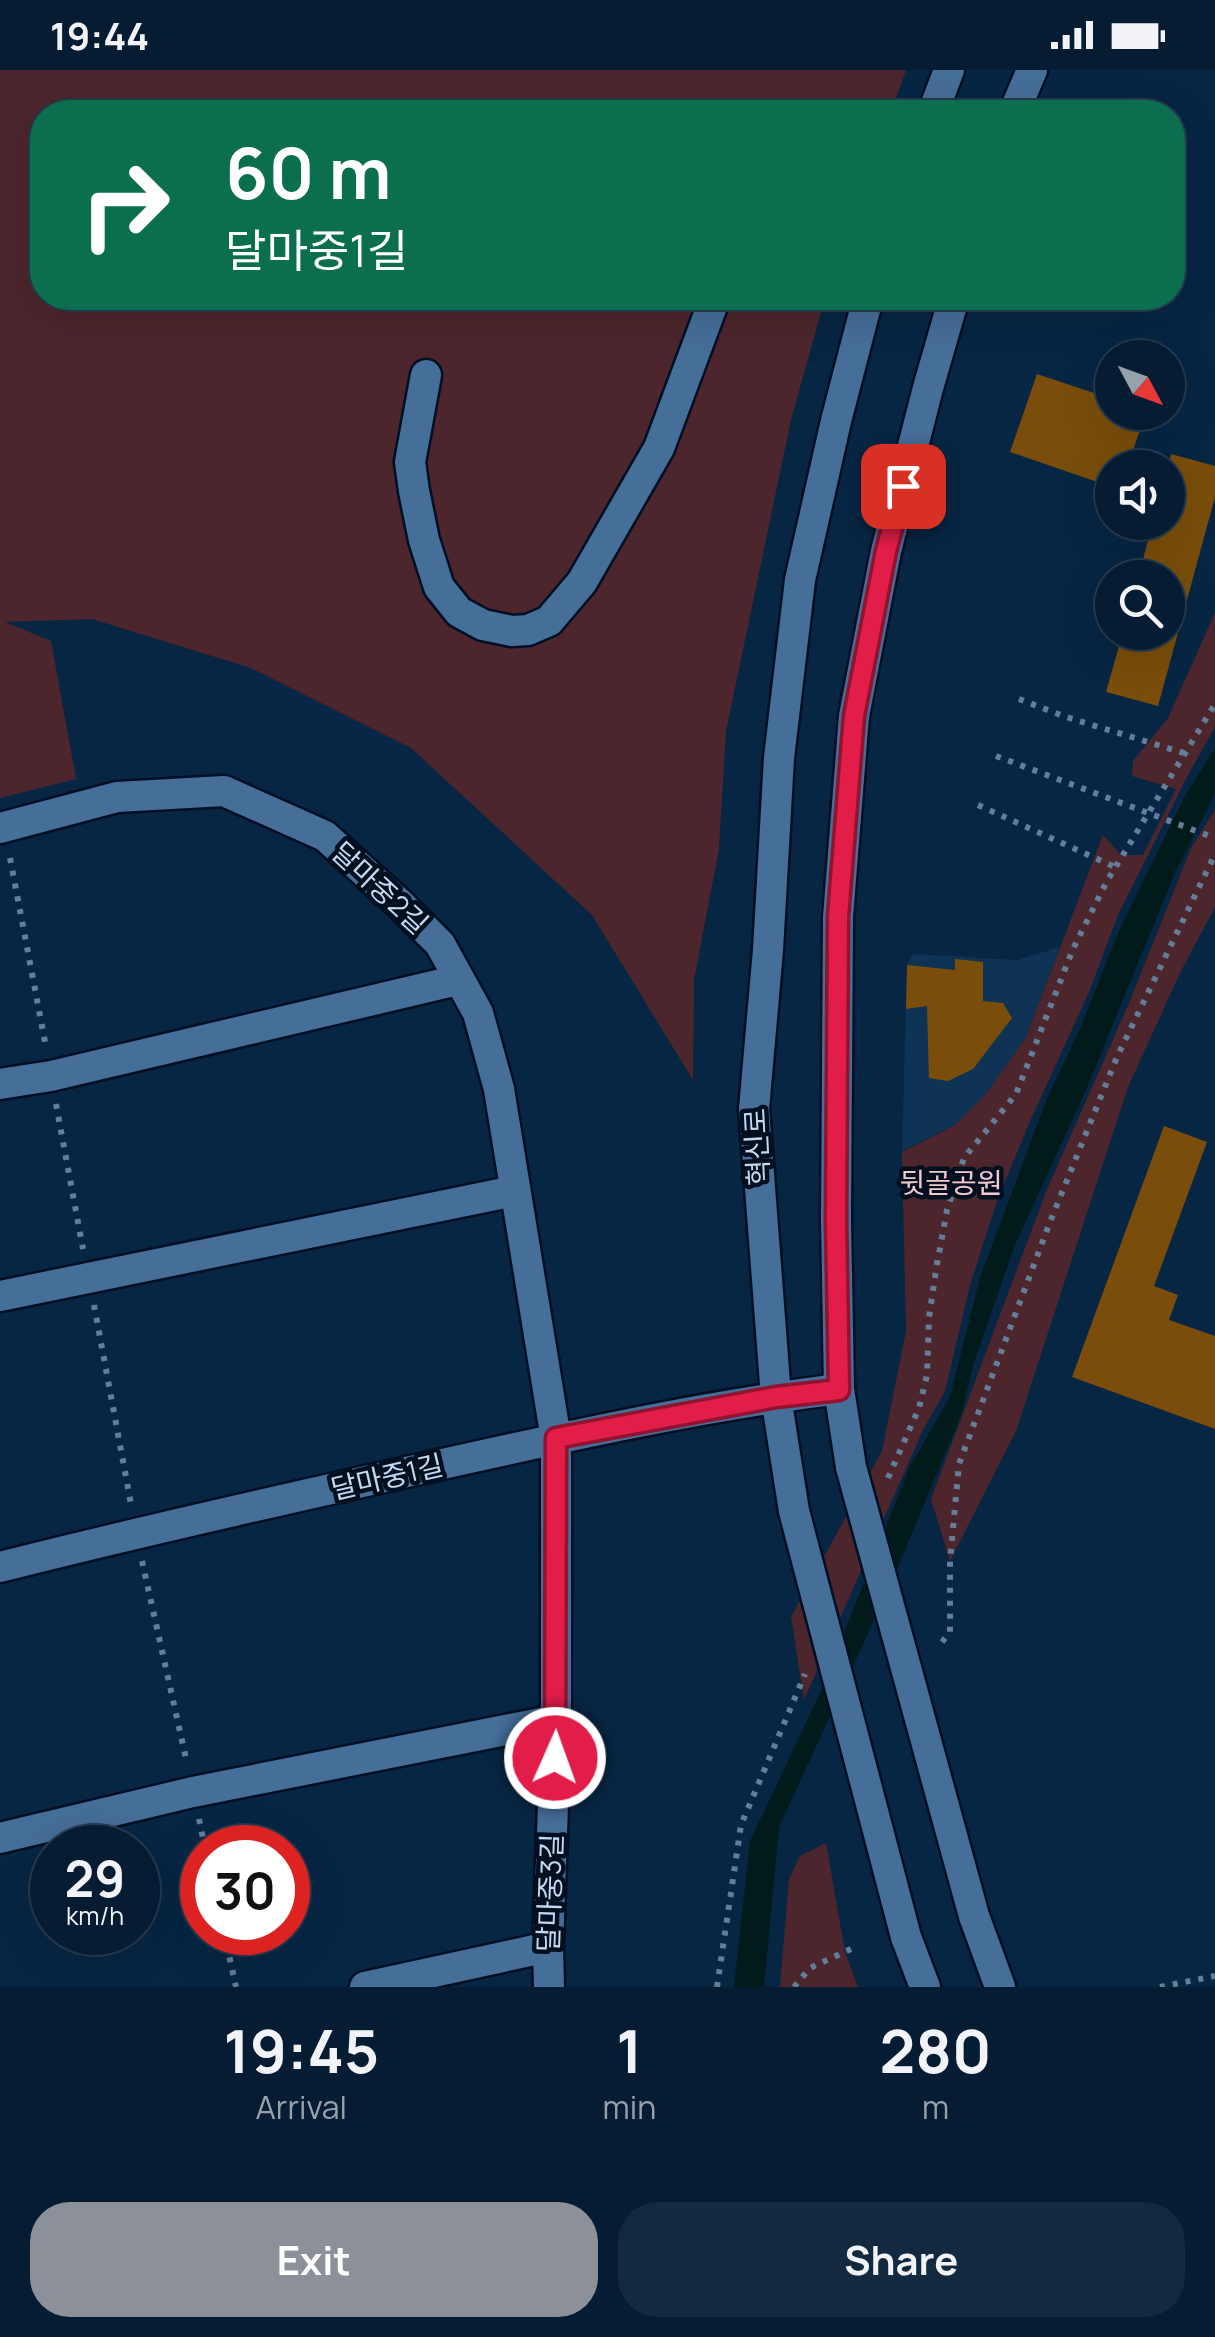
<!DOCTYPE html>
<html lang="en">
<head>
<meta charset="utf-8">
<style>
  body { margin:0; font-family:Manrope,"Noto Sans KR",sans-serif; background:#13293f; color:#f1f3f6; height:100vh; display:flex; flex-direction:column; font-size:38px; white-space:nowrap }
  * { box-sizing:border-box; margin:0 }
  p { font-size:32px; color:#97a1ac }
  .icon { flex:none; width:55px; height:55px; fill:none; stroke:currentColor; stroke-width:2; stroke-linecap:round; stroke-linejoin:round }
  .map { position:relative; height:1917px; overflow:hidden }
  .sheet { display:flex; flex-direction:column; background:#051c33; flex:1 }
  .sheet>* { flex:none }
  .hud { position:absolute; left:30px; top:30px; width:1155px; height:210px; border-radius:40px; box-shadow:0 10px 40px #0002,0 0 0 2px #263a4e; background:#0b6e4f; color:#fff; overflow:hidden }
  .needle { width:65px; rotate:131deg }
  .buttons { position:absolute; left:1095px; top:270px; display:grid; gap:20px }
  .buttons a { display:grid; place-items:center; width:90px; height:90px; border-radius:50%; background:#051c33; box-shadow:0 10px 40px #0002,0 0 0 2px #263a4e; font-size:50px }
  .speed { position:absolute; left:30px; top:1755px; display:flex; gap:20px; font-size:50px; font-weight:700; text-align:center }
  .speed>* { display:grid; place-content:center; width:130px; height:130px; border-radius:50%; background:#051c33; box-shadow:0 10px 40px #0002,0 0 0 2px #263a4e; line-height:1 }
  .speed small { font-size:25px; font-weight:400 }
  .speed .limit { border:15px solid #d22; background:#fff; color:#111 }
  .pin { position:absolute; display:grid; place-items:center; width:85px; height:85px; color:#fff; margin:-42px; border-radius:20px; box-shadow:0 5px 15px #0006 }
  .me { position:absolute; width:110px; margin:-55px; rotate:2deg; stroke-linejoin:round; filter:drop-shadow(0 0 8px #0008) }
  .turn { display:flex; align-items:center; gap:35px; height:210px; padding:0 30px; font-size:45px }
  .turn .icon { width:130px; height:130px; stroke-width:2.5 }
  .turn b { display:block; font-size:70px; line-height:85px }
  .eta { display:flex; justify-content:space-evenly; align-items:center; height:170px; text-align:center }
  .eta b { font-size:60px; font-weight:700; line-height:70px }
  .cta { display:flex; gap:20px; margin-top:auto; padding:20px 30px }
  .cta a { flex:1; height:115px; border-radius:40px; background:#8c9099; color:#fff; font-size:40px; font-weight:700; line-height:115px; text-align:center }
  .cta a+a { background:#13293f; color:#f1f3f6 }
  .status { display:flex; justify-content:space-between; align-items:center; height:70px; padding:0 50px; background:#051c33; direction:ltr }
  .status svg { height:28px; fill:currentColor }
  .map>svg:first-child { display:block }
  .built { fill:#0e3355 }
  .green { fill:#4c262c }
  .water { fill:#001b1a }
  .building { fill:#7a4e0a }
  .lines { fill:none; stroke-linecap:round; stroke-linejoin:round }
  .minor-casing { stroke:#000f23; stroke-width:35 }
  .path { stroke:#637e99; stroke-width:6; stroke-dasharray:5 8; stroke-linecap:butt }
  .minor { stroke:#456e99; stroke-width:30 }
  .minor-bridge-casing { stroke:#000f23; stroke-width:35; stroke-linecap:butt }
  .minor-bridge { stroke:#456e99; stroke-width:30 }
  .route-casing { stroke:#92132f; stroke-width:25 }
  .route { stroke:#e11d48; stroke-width:18 }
  .labels { text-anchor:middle; stroke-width:9; stroke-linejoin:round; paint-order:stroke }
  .street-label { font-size:28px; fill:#c2d9f1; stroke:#020f1f }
  .park-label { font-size:28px; fill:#f4c8cd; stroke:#020f1f }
</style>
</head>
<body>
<div class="status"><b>19:44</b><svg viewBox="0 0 49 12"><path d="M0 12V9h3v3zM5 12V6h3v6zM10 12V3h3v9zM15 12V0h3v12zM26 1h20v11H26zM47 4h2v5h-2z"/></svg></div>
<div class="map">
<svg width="1215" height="1917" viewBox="0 0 1215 1917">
  <rect width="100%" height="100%" fill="#072644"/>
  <!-- built -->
  <path class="built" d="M1060,877L1026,967L986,1024L955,1055L902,1081L907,895L913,884L1018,890Z"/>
  <!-- green -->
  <path class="green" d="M0,0H906L891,42H42V228H825L791,350L726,661L719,779L694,910L693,1010L592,845L411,678L251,598L92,549L5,552L51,571L76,709L0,728Z
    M1215,543V657L1188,705L1118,845L1089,922L1031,1049L997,1131L970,1215L945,1321L922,1362L804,1630L791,1547L882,1381L906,1261L902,1082L955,1055L986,1024L1026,967L1103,765L1121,785H1143L1176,719L1132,706L1133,691L1168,648Z
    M1215,740V837L1181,901L1128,1017L1016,1361L950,1491L931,1429L1046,1122L1129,933L1191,778Z
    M826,1773L845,1882L858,1917H780L789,1809L800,1786Z"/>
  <!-- water -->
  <path class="water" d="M1215,678V724L1174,805L1084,1025L1015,1175L973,1295L962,1343L893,1509L779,1757L764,1917H734L750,1771L822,1619L910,1396L950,1327L980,1208L1046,1031L1080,959L1118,863L1186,724Z"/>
  <!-- building -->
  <path class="building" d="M1037,304L1112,329V342H1146L1127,398H1112V417L1010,382Z
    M1171,384L1215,396V427L1158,636L1106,622L1123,562H1168V508H1138L1153,452H1168V398Z
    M955,889L983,892V931L1003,933L1012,948L973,999L948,1011L929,1008L927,936L906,939L907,895L955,900Z
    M1164,1056L1207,1072L1154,1216L1178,1225L1169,1250L1215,1266V1359L1072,1307Z"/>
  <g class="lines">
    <defs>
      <path id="minor" d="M933,42L949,0
        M1014,42L1032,0
        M426,305L410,392L414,421L424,470L439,517L459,542L483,555L512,561L528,560L549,551L582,512L659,378L715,228
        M0,758L117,727L224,721L325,766L399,833L440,874L478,943L499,1019L556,1369V1650L548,1877L549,1917
        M0,1014L51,1006L458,910
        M0,1226L514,1121
        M851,1397L839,1319L836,1149L838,847L854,646L886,481L928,318L954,228
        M794,1441L776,1327L754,1039L768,880L779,688L800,510L836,351L868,228
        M0,1497C142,1461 285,1429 429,1397C564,1367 701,1336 839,1319
        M0,1768L193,1722L556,1650
        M974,1846L1000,1917
        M906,1867L925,1917
        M365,1917L548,1877"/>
    </defs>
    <!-- minor casing -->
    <use href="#minor" class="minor-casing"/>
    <!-- path -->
    <path class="path" d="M1019,629L1066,647L1184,683
      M996,686L1215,768
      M978,735L1115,797
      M10,788L46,977
      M56,1034L83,1179
      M94,1235L131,1434
      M888,1408L919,1338L927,1305L929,1247L937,1194L947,1140L964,1088L1016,1024L1073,879L1107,811L1215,634
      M142,1491L187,1693
      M942,1572L950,1562V1491L959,1394L1050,1152L1117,987L1215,784
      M199,1749L205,1778
      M224,1862L236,1917
      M717,1917L741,1755L805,1604
      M794,1917L810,1898L853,1878
      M1160,1917L1215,1906"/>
    <!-- minor -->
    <use href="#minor" class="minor"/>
    <defs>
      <path id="minor-bridge" d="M851,1397L974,1846
        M794,1441L906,1867"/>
    </defs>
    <!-- minor-bridge casing -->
    <use href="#minor-bridge" class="minor-bridge-casing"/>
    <!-- minor-bridge -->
    <use href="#minor-bridge" class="minor-bridge"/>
  </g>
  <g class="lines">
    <defs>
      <path id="route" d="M555,1688L556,1368L776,1327L839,1320L836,1149L838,847L854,646L886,481L903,416"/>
    </defs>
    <!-- route casing -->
    <use href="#route" class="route-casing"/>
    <!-- route -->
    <use href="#route" class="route"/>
  </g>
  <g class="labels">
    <!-- street labels -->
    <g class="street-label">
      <text transform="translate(380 818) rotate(43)" y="10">달마중2길</text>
      <text transform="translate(757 1077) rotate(-93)" y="10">혁신로</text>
      <text transform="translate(387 1407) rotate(-13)" y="10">달마중1길</text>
      <text transform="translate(550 1823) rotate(-88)" y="10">달마중3길</text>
    </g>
    <!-- park labels -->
    <g class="park-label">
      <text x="951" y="1123">뒷골공원</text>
    </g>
  </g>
</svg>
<div class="buttons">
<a><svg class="needle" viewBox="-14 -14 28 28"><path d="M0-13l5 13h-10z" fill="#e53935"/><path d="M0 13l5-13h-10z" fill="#97a1ac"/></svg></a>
<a><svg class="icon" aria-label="sound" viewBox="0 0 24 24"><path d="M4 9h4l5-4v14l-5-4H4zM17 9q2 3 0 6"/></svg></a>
<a><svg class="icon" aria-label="search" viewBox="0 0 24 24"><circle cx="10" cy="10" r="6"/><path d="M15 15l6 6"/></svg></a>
</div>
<div class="speed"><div>29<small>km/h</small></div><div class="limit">30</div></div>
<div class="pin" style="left:903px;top:416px;background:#d93025"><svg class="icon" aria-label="arrive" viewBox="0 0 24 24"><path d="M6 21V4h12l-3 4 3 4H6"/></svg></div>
<svg class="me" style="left:555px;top:1688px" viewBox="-20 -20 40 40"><circle r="17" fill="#e11d48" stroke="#fff" stroke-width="3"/><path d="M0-11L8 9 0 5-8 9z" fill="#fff"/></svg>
<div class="hud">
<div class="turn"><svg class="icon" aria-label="right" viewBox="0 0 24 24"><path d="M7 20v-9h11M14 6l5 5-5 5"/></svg><div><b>60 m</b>달마중1길</div></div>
</div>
</div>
<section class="sheet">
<div class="eta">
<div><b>19:45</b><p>Arrival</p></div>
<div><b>1</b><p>min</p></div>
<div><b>280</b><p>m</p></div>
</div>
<div class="cta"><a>Exit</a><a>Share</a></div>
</section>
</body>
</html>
